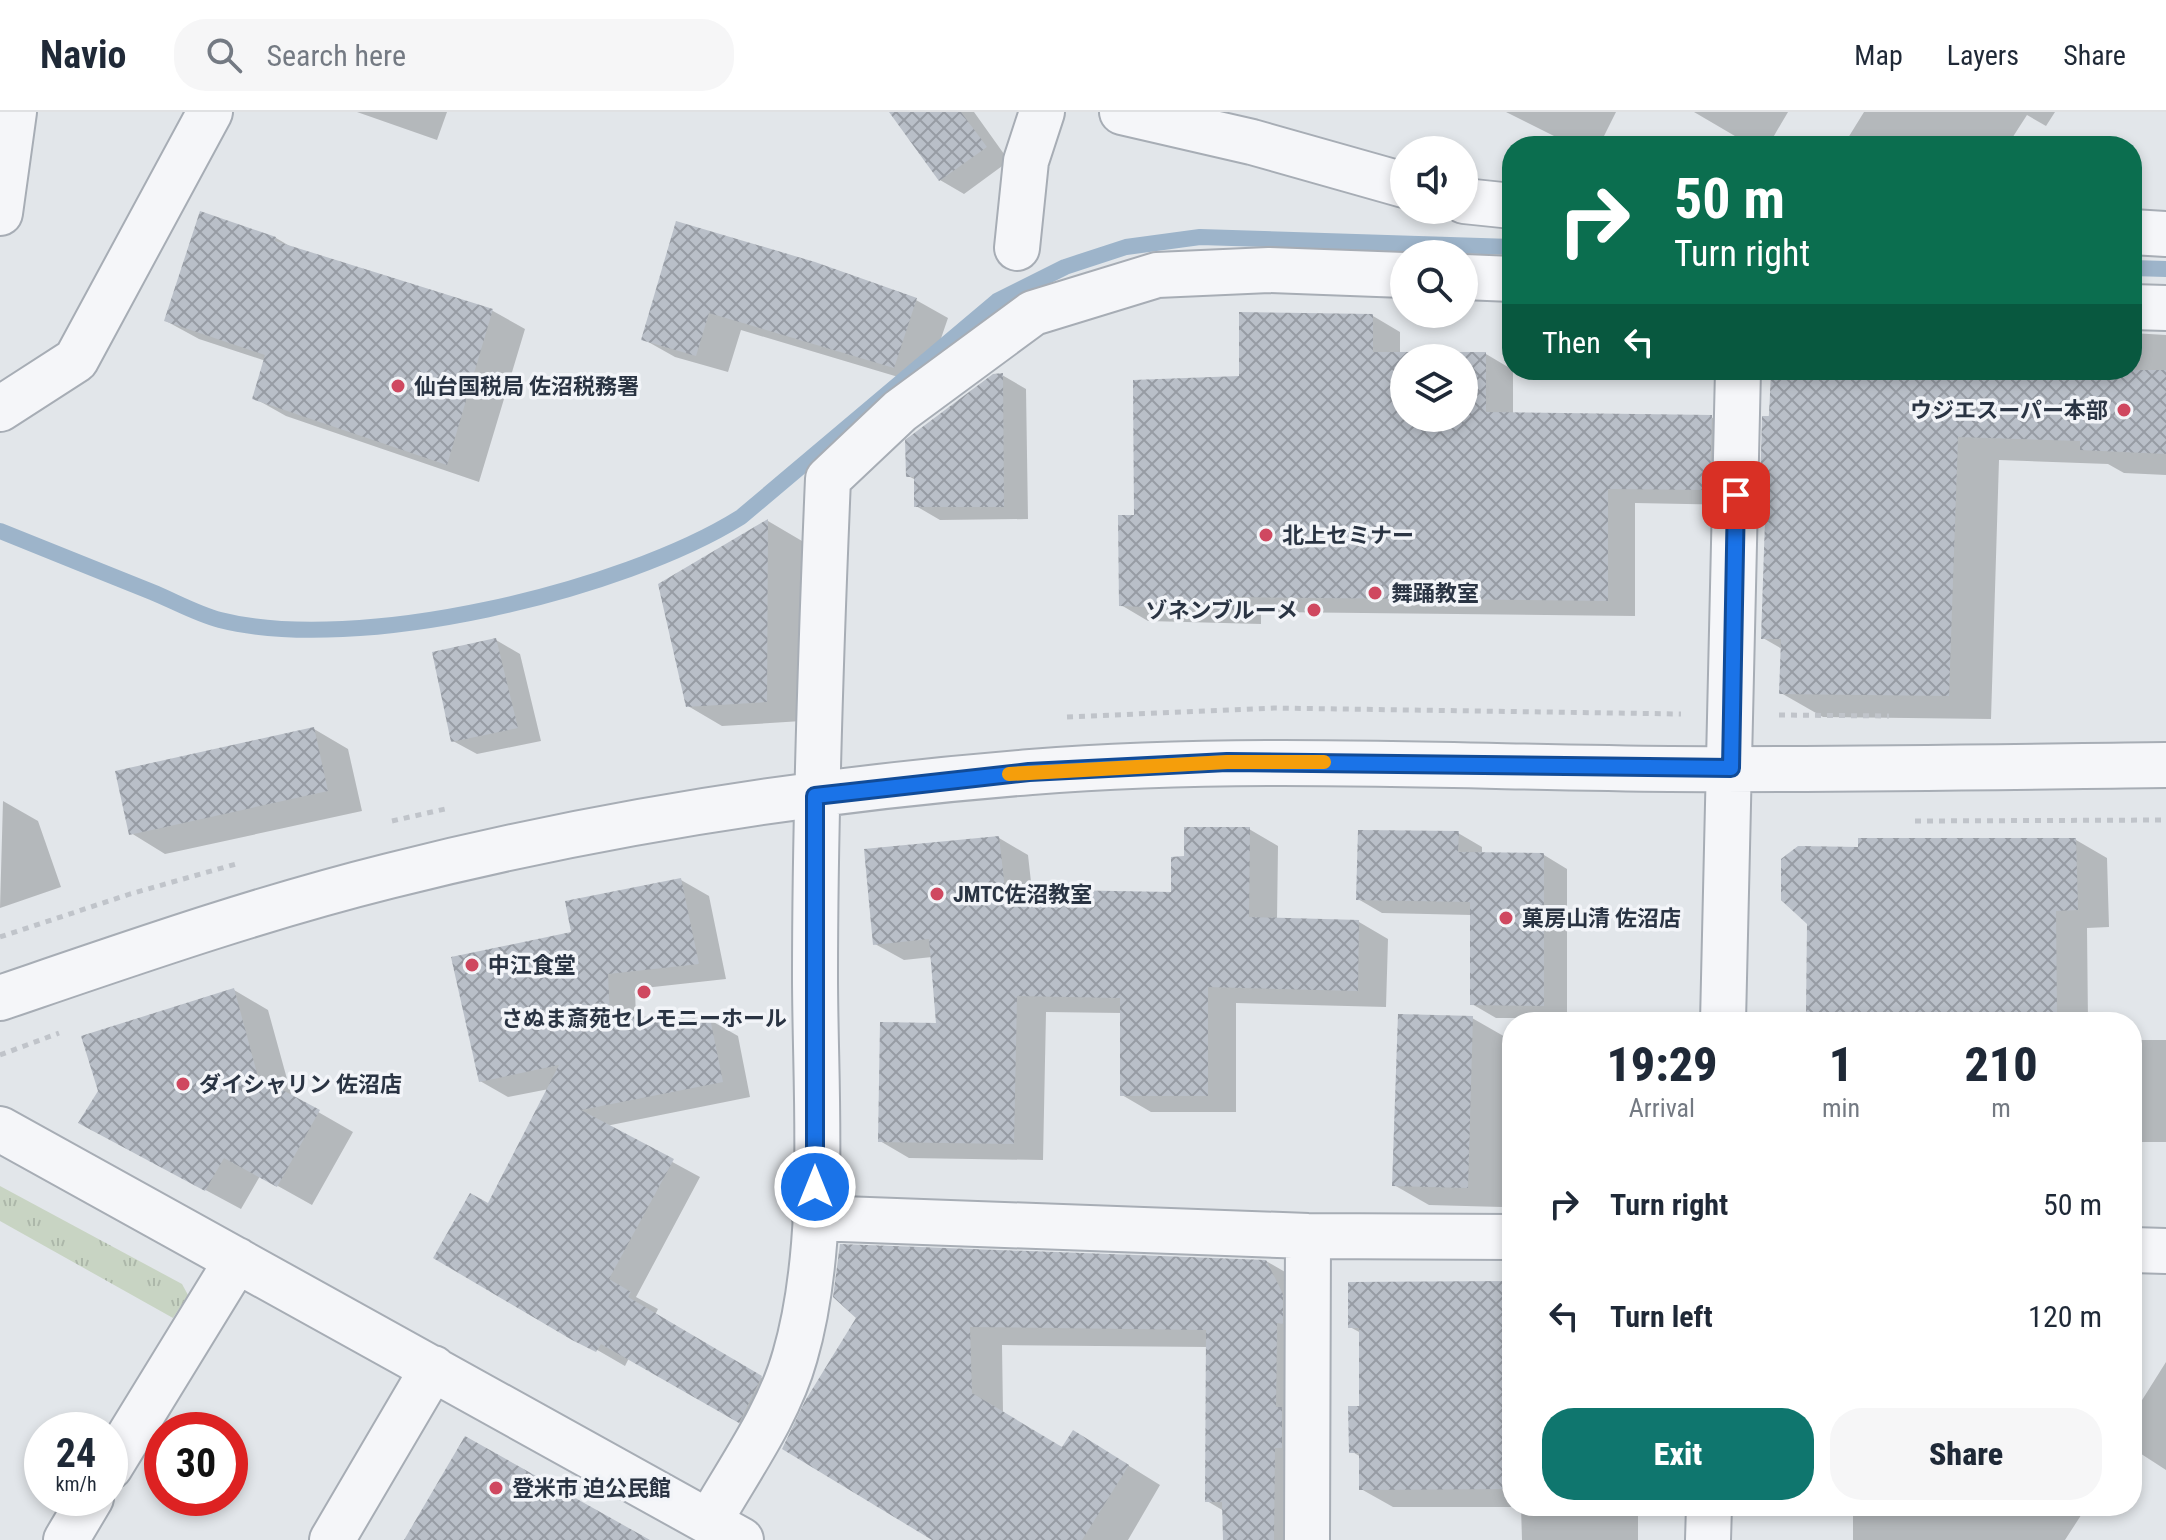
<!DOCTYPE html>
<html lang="en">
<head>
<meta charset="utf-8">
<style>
  body { margin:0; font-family:"Roboto Condensed","Noto Sans JP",sans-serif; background:#f6f6f7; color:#1f2937; height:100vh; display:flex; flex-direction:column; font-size:30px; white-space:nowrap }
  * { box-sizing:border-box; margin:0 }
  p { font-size:26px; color:#747a83 }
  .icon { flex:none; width:44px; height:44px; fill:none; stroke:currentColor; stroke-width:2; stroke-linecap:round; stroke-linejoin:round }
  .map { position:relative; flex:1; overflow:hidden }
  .panel { position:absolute; left:1502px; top:900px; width:640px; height:504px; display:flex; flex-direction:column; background:#fff; border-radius:32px; box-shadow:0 4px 12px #0003 }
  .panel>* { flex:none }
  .guide { position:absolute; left:1502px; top:24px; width:640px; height:244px; border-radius:32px; box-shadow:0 4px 12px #0003; background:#0b6e4f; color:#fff; overflow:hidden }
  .controls { position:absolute; left:1390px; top:24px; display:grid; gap:16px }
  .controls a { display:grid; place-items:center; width:88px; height:88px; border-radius:50%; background:#fff; box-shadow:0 4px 12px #0003; font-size:40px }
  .speed { position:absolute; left:24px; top:1300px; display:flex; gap:16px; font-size:40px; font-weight:700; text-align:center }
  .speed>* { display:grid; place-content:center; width:104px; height:104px; border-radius:50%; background:#fff; box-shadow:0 4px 12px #0003; line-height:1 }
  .speed small { font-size:20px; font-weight:400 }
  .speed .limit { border:12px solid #d22; background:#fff; color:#111 }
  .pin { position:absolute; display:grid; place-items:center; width:68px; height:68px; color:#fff; margin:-34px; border-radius:16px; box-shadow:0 4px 12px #0006 }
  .me { position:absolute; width:88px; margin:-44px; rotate:0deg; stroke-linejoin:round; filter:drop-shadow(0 0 6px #0008) }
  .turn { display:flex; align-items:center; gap:28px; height:168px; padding:0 40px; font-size:36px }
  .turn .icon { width:104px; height:104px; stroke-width:2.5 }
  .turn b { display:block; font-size:56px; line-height:68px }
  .then { display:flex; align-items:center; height:76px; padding:0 40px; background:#0003; gap:16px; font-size:30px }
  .eta { display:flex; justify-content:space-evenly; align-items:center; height:136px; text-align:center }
  .eta b { font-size:48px; font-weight:800; line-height:56px }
  .button { display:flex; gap:16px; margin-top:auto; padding:16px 40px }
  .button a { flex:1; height:92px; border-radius:32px; background:#0f766e; color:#fff; font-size:32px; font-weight:800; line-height:92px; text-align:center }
  .button a+a { background:#f6f6f7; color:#1f2937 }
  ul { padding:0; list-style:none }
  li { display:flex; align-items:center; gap:24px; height:112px; padding:0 40px }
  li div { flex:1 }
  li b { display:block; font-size:30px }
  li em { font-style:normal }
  header { display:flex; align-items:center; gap:48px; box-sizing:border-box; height:112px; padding:0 40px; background:#fff; border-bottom:2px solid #e0e1e3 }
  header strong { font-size:38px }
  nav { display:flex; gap:44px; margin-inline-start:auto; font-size:28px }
  .search { width:560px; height:72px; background:#f6f6f7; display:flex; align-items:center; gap:20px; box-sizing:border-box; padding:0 28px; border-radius:32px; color:#747a83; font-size:30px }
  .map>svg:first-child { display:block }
  .grass { fill:url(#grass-tufts) }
  .shadow { fill:#0003; fill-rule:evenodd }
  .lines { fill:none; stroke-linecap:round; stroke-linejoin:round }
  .stream { stroke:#9db4ca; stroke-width:16 }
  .building { fill:url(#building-cross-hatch); fill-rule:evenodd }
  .minor-casing { stroke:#a7adb5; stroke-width:48 }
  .path { stroke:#c0c4ca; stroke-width:5; stroke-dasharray:6 6; stroke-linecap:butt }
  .minor { stroke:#f5f6f9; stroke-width:44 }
  .route-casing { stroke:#114b97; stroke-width:20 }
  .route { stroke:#1a73e8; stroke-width:14 }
  .slow { stroke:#f59e0b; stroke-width:14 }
  .poi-dot { fill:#cf4860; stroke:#f2f4f8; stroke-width:3 }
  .labels { text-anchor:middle; stroke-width:7; stroke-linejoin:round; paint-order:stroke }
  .poi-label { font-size:22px; font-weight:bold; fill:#2a3443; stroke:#f2f4f8; text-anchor:start }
</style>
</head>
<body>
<header>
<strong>Navio</strong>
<div class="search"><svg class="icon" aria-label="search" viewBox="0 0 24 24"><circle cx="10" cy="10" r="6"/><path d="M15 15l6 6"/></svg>Search here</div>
<nav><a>Map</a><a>Layers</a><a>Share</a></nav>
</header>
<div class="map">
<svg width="2166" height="1428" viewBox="0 0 2166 1428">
  <defs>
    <pattern id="grass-tufts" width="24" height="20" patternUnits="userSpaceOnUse" patternTransform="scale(2)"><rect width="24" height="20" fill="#c8d4c3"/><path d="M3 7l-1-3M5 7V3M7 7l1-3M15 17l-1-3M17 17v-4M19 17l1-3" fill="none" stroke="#acb7a9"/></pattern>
    <pattern id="building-cross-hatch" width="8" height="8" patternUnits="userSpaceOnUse" patternTransform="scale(2)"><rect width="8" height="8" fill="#b9bfc8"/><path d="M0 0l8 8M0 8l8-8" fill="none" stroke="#979ca4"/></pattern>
  </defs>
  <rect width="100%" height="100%" fill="#e2e6ea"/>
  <!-- grass -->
  <path class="grass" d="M0,1074L182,1172L188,1183L173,1206L0,1109Z"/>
  <!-- shadow -->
  <path class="shadow" d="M357,0H447L437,28Z
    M892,0H974L1009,49L964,82L940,68Z
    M1506,0H1616L1599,34H1574Z
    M1694,0H1788L1768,34H1752Z
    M1864,0H2055L2046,14L2027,3L2007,34H1843Z
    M202,102L276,126L293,136L493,199L525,217L479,370L286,304L254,286L266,249L199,227L166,209Z
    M677,112L916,188L948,206L925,273L741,218L728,260L675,245L643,227Z
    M1373,204L1400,220V242H1486L1513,258V303L1711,305L1739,321L1737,393L1635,391V504L1261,500V512L1148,509L1121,493L1136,405L1241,266ZM1404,246H1464V306H1404Z
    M2132,221L2166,223V363L2124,361L2108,352L1999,348L1991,607L1823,605L1781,581L1782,537L1763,526L1768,382L1762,378L1773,258H2132Z
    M1002,263L1026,277L1028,407L940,408L916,394V368L908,364Z
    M768,409L802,429V609L722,614L688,594Z
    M496,528L520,542L541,629L477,642L453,629Z
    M314,617L348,637L362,699L165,742L131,721Z
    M3,689L38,709L61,775L0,796Z
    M1249,717L1278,734L1277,808L1359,810L1388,827L1386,895L1236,891V1000H1151L1122,983V901L1046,900L1043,1048L909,1046L880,1029L938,913L932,845L904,848L875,832L999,726L1028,743L1032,779L1173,782L1186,746Z
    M1458,721L1482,735V742L1544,743L1567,757V906H1496L1472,892V803L1382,801L1358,787Z
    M2076,728L2107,746L2109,815L2087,816L2088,910H1825L1808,900L1860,737Z
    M681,768L709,784L726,867L635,877L636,907L710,908L738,924L750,985L606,1014L700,1065L636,1185L658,1197L655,1203L788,1281L764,1325L629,1246L625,1254L436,1145L489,1094L549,977L508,985L480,969L574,821Z
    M234,878L268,898L292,985L353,1020L312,1093L260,1064L241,1097L116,1030Z
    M1472,906L1507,926L1502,1095L1429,1093L1394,1073Z
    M2132,928H2166V1030H2132Z
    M1266,1149L1299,1168L1306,1428H1230L1224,1399L1207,1389L1208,1235L1002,1233L1003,1301L1063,1337L1105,1339L1160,1373L1128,1428H936L859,1205Z
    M1505,1153H1512V1394H1638V1428H1522L1521,1395H1393L1361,1377V1345L1351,1339L1361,1296V1221L1350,1215L1505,1171Z
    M2166,1250V1358L2132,1336V1304Z
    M1853,1394H2087L2065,1428H1853Z"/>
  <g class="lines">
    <!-- stream -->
    <path class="stream" d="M2132,156L2166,157
      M0,419C51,439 101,460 152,480C174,489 197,502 220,508C357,543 623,479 741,405L997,189L1065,155L1126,135L1200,125L1512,135"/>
  </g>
  <!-- building -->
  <path class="building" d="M889,0H961L987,35L939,69Z
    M200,99L276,125L275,129L493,197L447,353L252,287L265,243L164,209Z
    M676,109L815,150L917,186L894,256L709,201L696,244L641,228Z
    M1239,200L1373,202V240H1486V300L1712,303L1710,378L1608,377V489L1234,485V498L1119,494L1118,403H1134L1133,268L1239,264ZM1404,246H1464V306H1404Z
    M1771,258H2166V342L2080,338V329L1958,325L1949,584L1779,582L1781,527H1761L1766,379H1760L1762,304H1769Z
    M1003,261L1004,395H914V365H906L905,328L993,262Z
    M768,407L767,590L686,595L658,472Z
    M496,526L518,616L451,630L432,540Z
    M314,615L328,679L129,723L115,659Z
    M1184,715H1250L1249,805L1359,808L1358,879L1208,875V984H1120V886L1017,884L1014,1032L878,1030L880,910L936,911L929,827L873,833L864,737L999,724L1005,777L1171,780V745L1184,744Z
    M1358,718L1459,719L1458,740L1544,741V894L1470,893V790L1356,788Z
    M1858,726H2076L2078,798L2056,799L2057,904L1806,901L1807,812L1781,788V747L1798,734L1858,735Z
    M681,766L699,852L608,862L610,904L710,906L723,970L581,998L674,1047L609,1167L631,1180L628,1185L762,1264L739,1311L601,1232L596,1240L572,1228L433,1146L470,1081L488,1091L559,953L479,970L451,845L571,820L565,789Z
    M234,876L258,965L320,998L277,1075L224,1046L205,1079L78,1011L98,979L81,924Z
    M1398,902L1473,904L1468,1076L1392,1074Z
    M840,1132L1266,1148L1283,1182V1212L1277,1211L1276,1295H1282V1336H1275L1274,1428H1223L1222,1390H1205L1206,1218L970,1215L972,1281L1062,1335L1073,1318L1129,1353L1082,1428H932L782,1337L805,1289L856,1206L833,1185Z
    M1512,1169V1377L1359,1378V1341H1349L1348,1294H1359V1216H1348V1170Z
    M465,1324L650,1428H404Z"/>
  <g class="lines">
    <defs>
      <path id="minor" d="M1122,0L1252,30L1404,73
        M1464,89L1512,94
        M0,101L14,0
        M2132,120L2166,122
        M1017,136L1026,49L1042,0
        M1464,165L1512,167
        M2132,195L2166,196
        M0,297L76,248L210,0
        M0,886C129,842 257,797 389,764C598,711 816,677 1031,660C1244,643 1456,655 1670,657C1835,658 2001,655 2166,653
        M1723,910L1738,258
        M0,1017L741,1428
        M815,1106L1308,1124L1512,1125
        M2132,1138L2166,1139
        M110,1355L237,1148
        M709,1410C739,1357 779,1302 795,1244C828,1131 815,982 815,864C815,698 821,533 828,367L900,299L1033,201L1157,163L1269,158L1404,163
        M66,1428L91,1386
        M332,1428L433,1256
        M1307,1428L1308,1124
        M1708,1428L1709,1394"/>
    </defs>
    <!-- minor casing -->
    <use href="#minor" class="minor-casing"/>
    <!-- path -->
    <path class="path" d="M1779,603L1889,604
      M1067,605L1274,596L1681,602
      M392,709L445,697
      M1915,709L2166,708
      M0,825L130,782L236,752
      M0,943L59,921"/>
    <!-- minor -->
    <use href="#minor" class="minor"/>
  </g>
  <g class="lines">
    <defs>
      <path id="route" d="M815,1075V684L1029,660L1227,650L1731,656L1736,383"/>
    </defs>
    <!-- route casing -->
    <use href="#route" class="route-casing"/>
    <!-- route -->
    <use href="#route" class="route"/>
    <!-- slow -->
    <path class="slow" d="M1009,662L1227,650H1324"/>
  </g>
  <!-- markers -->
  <g class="poi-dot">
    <circle cx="398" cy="274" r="8"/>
    <circle cx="2124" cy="298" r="8"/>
    <circle cx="1266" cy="423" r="8"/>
    <circle cx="1375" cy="481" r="8"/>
    <circle cx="1314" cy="498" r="8"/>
    <circle cx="937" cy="782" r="8"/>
    <circle cx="1506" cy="806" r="8"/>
    <circle cx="472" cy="853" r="8"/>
    <circle cx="644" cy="880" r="8"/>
    <circle cx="183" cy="972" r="8"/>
    <circle cx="496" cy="1376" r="8"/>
  </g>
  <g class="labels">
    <!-- poi labels -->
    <g class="poi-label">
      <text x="414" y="282">仙台国税局 佐沼税務署</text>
      <text x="2108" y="306" text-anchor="end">ウジエスーパー本部</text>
      <text x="1282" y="431">北上セミナー</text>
      <text x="1391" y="489">舞踊教室</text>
      <text x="1298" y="506" text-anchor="end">ゾネンブルーメ</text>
      <text x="953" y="790">JMTC佐沼教室</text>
      <text x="1522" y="814">菓房山清 佐沼店</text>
      <text x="488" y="861">中江食堂</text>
      <text x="644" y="914" text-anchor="middle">さぬま斎苑セレモニーホール</text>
      <text x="199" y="980">ダイシャリン 佐沼店</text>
      <text x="512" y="1384">登米市 迫公民館</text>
    </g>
  </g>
</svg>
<div class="controls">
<a><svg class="icon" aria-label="sound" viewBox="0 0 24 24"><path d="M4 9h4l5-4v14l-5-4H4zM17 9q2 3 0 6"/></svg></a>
<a><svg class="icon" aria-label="search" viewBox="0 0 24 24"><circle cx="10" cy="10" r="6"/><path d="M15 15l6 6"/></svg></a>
<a><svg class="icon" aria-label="layers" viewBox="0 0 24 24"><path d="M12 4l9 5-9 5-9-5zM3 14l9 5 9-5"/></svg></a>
</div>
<div class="speed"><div>24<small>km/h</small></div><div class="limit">30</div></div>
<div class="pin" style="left:1736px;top:383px;background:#d93025"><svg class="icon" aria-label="arrive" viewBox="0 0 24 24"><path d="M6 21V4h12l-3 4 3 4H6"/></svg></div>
<svg class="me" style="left:815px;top:1075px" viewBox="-20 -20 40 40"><circle r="17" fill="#1a73e8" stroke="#fff" stroke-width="3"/><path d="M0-11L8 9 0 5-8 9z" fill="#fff"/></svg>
<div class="guide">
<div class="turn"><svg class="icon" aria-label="right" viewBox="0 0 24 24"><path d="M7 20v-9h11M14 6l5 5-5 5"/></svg><div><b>50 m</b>Turn right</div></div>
<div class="then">Then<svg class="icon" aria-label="left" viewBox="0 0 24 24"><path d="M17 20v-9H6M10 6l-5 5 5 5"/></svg></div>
</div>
<section class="panel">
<div class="eta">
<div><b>19:29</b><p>Arrival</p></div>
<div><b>1</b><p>min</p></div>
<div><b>210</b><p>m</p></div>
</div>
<ul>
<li><svg class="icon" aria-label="right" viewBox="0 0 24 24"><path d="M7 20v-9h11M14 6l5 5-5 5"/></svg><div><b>Turn right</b></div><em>50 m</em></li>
<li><svg class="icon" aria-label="left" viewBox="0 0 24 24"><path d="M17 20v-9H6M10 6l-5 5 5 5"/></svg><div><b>Turn left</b></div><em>120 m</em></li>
</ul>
<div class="button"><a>Exit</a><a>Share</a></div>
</section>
</div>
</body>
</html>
